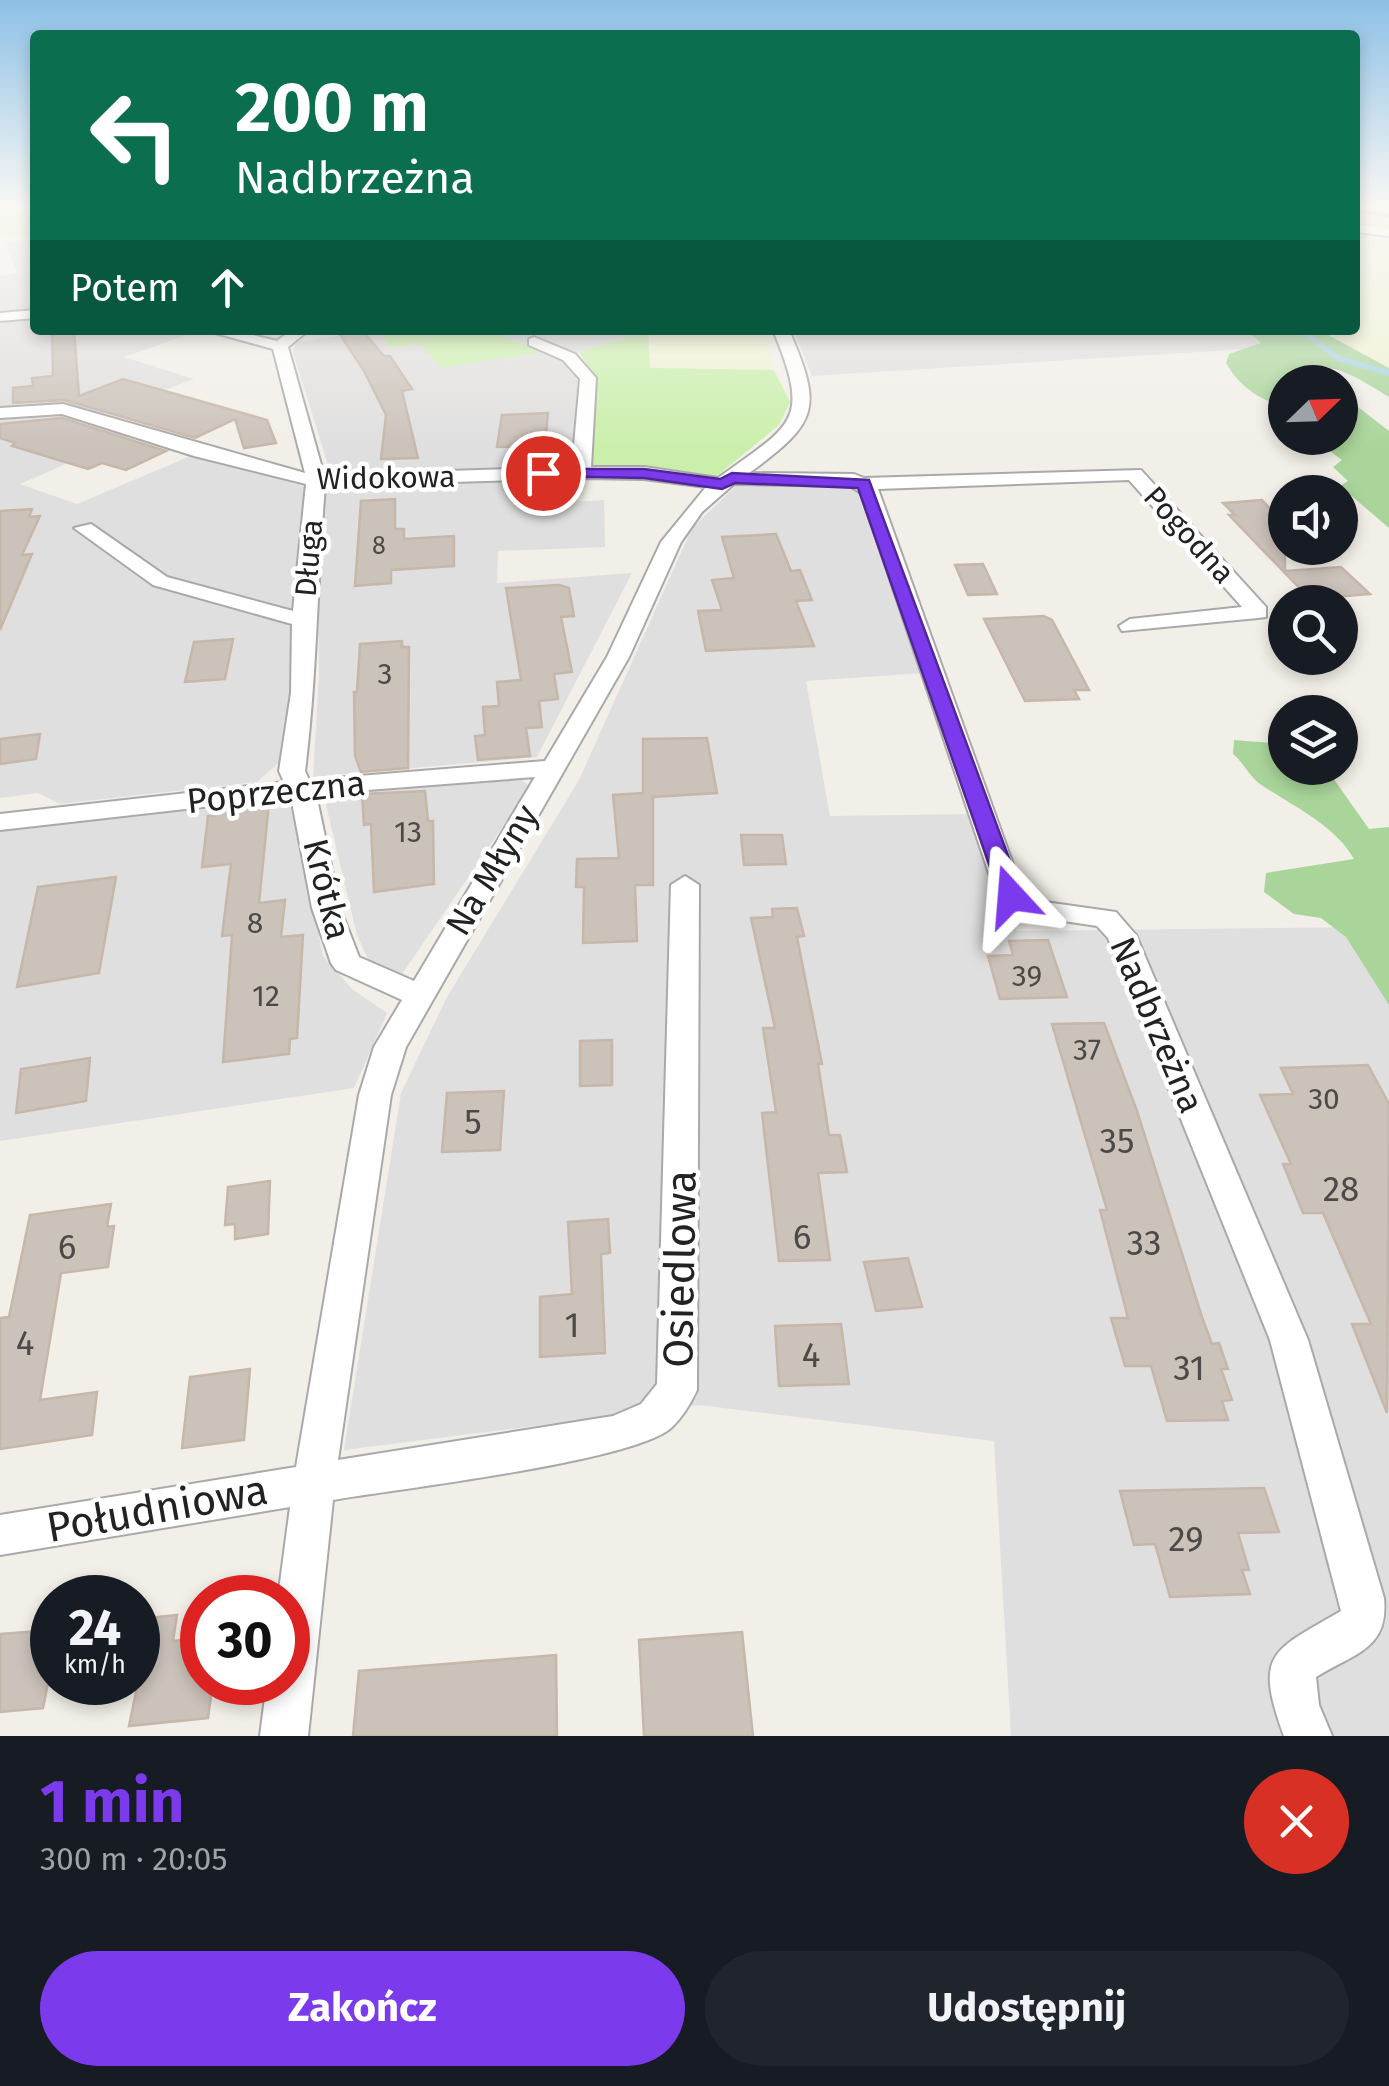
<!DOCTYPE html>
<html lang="pl">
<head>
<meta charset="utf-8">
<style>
  body { margin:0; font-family:"Fira Sans",sans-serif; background:#20242c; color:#f1f3f6; height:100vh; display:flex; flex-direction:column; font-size:38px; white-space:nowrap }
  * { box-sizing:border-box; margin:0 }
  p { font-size:32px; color:#9ea1a6 }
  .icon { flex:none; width:55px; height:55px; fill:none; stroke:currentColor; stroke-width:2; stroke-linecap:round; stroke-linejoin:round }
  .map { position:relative; height:1736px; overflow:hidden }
  .panel { display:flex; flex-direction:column; background:#171b24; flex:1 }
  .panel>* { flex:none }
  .banner { position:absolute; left:30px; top:30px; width:1330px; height:305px; border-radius:10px; box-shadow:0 5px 15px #0003; background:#0b6e4f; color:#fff; overflow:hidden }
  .needle { width:65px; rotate:67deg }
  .fabs { position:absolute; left:1268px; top:365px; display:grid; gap:20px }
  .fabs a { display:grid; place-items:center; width:90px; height:90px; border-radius:50%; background:#171b24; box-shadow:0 5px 15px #0003; font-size:50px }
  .speed { position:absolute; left:30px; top:1575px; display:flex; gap:20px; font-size:50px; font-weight:700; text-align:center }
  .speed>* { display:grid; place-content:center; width:130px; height:130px; border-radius:50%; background:#171b24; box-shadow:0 5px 15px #0003; line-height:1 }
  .speed small { font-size:25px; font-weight:400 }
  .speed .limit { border:15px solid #d22; background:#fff; color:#111 }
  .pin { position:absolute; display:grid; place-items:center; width:85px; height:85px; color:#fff; margin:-42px; border:5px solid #fff; border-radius:50%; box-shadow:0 2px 10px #0007 }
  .me { position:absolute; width:110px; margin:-55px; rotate:341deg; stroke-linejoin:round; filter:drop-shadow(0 0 8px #0008) }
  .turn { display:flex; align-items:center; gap:35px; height:210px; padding:0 40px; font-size:45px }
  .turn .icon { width:130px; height:130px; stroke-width:2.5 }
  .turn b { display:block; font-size:70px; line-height:85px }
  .then { display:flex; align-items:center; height:95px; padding:0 40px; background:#0003; gap:20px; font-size:38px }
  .round { display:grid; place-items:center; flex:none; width:105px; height:105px; border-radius:52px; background:#20242c }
  .head { display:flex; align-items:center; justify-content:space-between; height:170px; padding:0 40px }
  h1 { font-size:60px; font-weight:700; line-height:75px; color:#7c3aed }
  .action { display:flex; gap:20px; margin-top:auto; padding:20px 40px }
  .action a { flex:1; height:115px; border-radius:60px; background:#7c3aed; color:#fff; font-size:40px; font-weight:700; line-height:115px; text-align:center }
  .action a+a { background:#20242c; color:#f1f3f6 }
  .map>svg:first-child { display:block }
  .residential { fill:#e0dfdf }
  .farmland { fill:#eef2d3 }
  .grass { fill:#caefab }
  .forest { fill:#a9d59a }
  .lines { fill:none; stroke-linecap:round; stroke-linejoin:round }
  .stream-far1 { stroke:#a6d2e3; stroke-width:5 }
  .stream { stroke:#a6d2e3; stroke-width:6 }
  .building { fill:#cbc2ba; stroke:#c6b7a9; stroke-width:2.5 }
  .street-casing { stroke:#a9a9a9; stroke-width:4 }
  .primary-casing { stroke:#9f7100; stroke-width:6 }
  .street { fill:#fff; fill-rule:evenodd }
  .primary { fill:#ffdaa0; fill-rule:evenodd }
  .route { fill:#7c3aed; stroke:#51269a; stroke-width:2.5 }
  .labels { text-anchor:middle; stroke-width:9; stroke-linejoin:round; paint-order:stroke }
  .far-number-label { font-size:25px; fill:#4c4a48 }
  .far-street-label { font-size:30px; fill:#222; stroke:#fff }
  .number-label { font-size:30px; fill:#4c4a48 }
  .street-label { font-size:35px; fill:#222; stroke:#fff }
  .near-number-label { font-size:35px; fill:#4c4a48 }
  .near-street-label { font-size:42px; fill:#222; stroke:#fff }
</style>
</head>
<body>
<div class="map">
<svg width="1389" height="1736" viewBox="0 0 1389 1736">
  <rect width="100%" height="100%" fill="#f2efe8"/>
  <!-- residential -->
  <path class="residential" d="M35,239V312L0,316V276L17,273L5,242Z
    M35,316V330H201L124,357L194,379L98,415L0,410V320Z
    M380,330L389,349L421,343L539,352L496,334L651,330L560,358L578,381L570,465L553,470L349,477L329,468L293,352L296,342Z
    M794,330H1246L1262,343L1248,349L812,376Z
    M63,409L137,433L20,484L77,504L200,452L304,487L285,757L257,782L60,804L38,793L0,798V413Z
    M514,478L515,505L604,500L605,547L498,551L497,583L632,573L537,757L313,777L319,678L318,528L326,490L353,482Z
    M859,484L926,673L806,681L830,816L972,814L1017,931L1368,927L1389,955V1736H1011L994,1441L699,1405L344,1450L401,1093L447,997L579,780L692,528L735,487Z
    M514,774L530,787L400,977L368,959L357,935L326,805L333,794Z
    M272,797L292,805L323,956L352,989L387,1013L354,1088L0,1141V829Z"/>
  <!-- farmland -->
  <path class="farmland" d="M1355,230L1389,234V368L1319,330H1355Z
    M763,330L774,370L650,369L651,330Z"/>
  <!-- grass -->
  <path class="grass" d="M0,205H35V237L0,236Z
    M380,330H508L497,334L542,352L441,368L420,343L389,349Z
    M648,331L650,368L774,370L790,402L779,425L713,479L602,470L586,462L592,373L579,352Z"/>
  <!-- forest -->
  <path class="forest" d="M1246,330H1319L1389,368V397C1366,383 1335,361 1308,368L1327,382H1285V406C1261,402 1238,385 1226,363L1229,354L1261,343Z
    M1340,393L1389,431V528L1340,486L1348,481L1333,467L1342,460L1320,444L1340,438Z
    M1234,740L1285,744V768H1326L1369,829L1389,827V1005L1346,937L1321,918L1294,914L1264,892L1266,873L1354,859C1334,824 1292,806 1260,784C1250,777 1243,762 1233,754Z"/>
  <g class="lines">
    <!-- stream-far1 -->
    <path class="stream-far1" d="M1283,330L1308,335L1338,358L1388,373"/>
    <!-- stream -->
    <path class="stream" d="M1379,370L1389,373"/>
  </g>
  <!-- building -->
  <path class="building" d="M52,330H74L79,396L123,379L267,420L276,443L244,448L235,419L195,438L64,400L13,403V388L33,386L32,378L53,376Z
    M337,330H362L384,356H390L412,389L402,391L418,458L381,459L386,415L364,371Z
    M548,413L545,446L497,447L502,415Z
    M62,418L166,451L126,470L102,463L88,469L12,446L15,443L0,438V424Z
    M395,499V529H404V539L454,536V566L391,570V583L355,586L361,501Z
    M1262,500L1274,513L1285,512V571L1341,567L1370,594L1310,599L1229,515H1235L1223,503Z
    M32,509L29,517L40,516L22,555L32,554L0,630V511Z
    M776,534L791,571L800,570L812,600L796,601L814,646L706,651L698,611L722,610L712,580L734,578L722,537Z
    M983,564L997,594L968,595L955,565Z
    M559,585L569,588L574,616L561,617L572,672L554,674L558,699L539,701L542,727L526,728L530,756L478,760L475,736L485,735L483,707L499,706L497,682L521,680L506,588Z
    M1044,616L1052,620L1089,690H1074L1079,699L1025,701L984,619Z
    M233,639L225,679L185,682L194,642Z
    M402,641V647H409L408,768L361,772L355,756L354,692H357L360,644Z
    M40,734L36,759L0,764V739Z
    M707,738L717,793L653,797V885H635L637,941L583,943L584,887H576L577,859L619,858L613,795L643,793V739Z
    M425,791L428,821H433L434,884L374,892L371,824L364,825L362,794Z
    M269,803L259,903L285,900L281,937L303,935L297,1038L290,1039L289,1054L223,1062L232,935L222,936L231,864L202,867L208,816H215L216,809Z
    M741,835H782L786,864L744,865Z
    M116,877L99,973L17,987L38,887Z
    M797,908L804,936L797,937L822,1064H818L829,1135H840L847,1172L818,1173L830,1260L779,1261L762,1113L776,1112L763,1028H775L751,918L773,917L772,909Z
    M1048,940L1067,997L1000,999L988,956L1013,955L1009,941Z
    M1104,1023L1137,1111L1202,1317L1212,1344L1219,1343L1228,1369H1221L1232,1400L1222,1401L1228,1420L1167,1421L1151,1366H1125L1111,1318H1128L1100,1210H1107L1052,1024Z
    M612,1040V1085L580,1086V1041Z
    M90,1058L86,1101L16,1113L21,1069Z
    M1368,1065L1389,1104L1387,1413L1352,1324H1371L1323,1213H1303L1283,1164H1291L1260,1095L1293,1094L1281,1068Z
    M504,1091L500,1150L442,1152L447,1093Z
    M270,1181L268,1234L235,1239V1224L225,1225L228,1187Z
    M111,1204L107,1227L114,1226L108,1267L61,1273L40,1400L97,1392L92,1435L0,1449V1318L9,1317L30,1215Z
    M608,1219L610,1253L601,1254L605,1353L540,1357V1297L572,1294L568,1222Z
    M908,1258L922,1307L876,1311L864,1262Z
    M841,1324L849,1384L779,1386L775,1326Z
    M250,1369L244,1440L182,1448L190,1377Z
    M1264,1488L1279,1532L1238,1533L1249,1570H1242L1250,1594L1170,1597L1155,1544L1134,1545L1120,1491Z
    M177,1615L173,1641L202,1638V1682H213L208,1718L129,1726L138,1682L140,1619Z
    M52,1630V1663L43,1708L0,1712V1634Z
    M742,1632L753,1736H644L639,1640Z
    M556,1655L557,1736H353L359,1671Z"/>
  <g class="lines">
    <defs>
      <path id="street" d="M1362,205H1389V212L1364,208Z
        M1355,224L1389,228V236L1355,232Z
        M35,310V318L0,321V313Z
        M204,330H232L277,341L291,330H309L288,347L324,475L572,467L580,379L563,360L529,345V339L534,337L575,354L596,378L591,467H644L718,478C794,423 811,422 773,330H789C822,407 820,422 749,473L854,474L864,478L1141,470L1266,607V617L1258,618L1122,631L1119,626L1130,619L1242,607L1129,480L878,489L1023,892L1045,902L1116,912L1136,935L1308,1340L1384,1598C1389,1649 1355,1653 1316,1677L1319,1705L1332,1736H1284C1253,1652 1273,1651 1341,1611L1270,1340L1108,938L1097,926L1024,915L997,897L861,493L850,486L734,484L702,512L681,542L629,657L406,1047L391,1095L338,1460L613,1416L641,1404L657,1384L671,885L685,876L699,885L697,1390C691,1403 682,1418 671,1428C632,1462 396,1489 333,1500L308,1736H260L267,1682H288V1598H278L290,1507L0,1555V1515L296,1467L359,1095L374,1047L402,1000L336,970L331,963L312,908L291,797L0,830V814L284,782L279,771L291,693L292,624L153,585L74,528L91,524L167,577L293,611L306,484L194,456L62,414L0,418V408L63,404L305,473L273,349ZM581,478L644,479L706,487L661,542L607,657L545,761L309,780L305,771C317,677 317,581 325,486ZM535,777L414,981L359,957L340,908L316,794Z"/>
      <path id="primary" d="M1355,212L1389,217V229L1355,224Z"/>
    </defs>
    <!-- street casing -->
    <use href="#street" class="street-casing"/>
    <!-- primary casing -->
    <use href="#primary" class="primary-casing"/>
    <!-- street -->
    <use href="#street" class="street"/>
    <!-- primary -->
    <use href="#primary" class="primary"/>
  </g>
  <!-- sky -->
  <linearGradient id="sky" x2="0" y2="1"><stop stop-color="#8dc0e6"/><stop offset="0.46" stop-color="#f9f8f5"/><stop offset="1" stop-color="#f9f8f5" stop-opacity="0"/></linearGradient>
  <rect width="1389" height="448" fill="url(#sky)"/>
  <!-- route -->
  <path class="route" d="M543,469H644L720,479L732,473L869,480L1023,896L1019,902L1011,904L1000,896L858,488L735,483L722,489L644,478L538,476V470Z"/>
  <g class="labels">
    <!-- far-number labels -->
    <g class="far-number-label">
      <text x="379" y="554">8</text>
    </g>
    <!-- far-street labels -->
    <g class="far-street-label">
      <text transform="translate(386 478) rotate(-1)" y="10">Widokowa</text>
      <text transform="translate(1189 535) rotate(48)" y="10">Pogodna</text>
      <text transform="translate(309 558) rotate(-85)" y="10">Długa</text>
    </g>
    <!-- number labels -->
    <g class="number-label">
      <text x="385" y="684">3</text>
      <text x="408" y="842">13</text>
      <text x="255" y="933">8</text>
      <text x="1027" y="986">39</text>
      <text x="266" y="1006">12</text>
      <text x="1087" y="1060">37</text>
      <text x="1324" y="1109">30</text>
    </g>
    <!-- street labels -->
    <g class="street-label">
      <text transform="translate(276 792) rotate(-6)" y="12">Poprzeczna</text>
      <text transform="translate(492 870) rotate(-59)" y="12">Na Młyny</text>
      <text transform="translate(327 889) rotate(76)" y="12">Krótka</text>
      <text transform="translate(1157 1025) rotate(67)" y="12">Nadbrzeżna</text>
    </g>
    <!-- near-number labels -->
    <g class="near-number-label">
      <text x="473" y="1134">5</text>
      <text x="1117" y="1153">35</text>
      <text x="1341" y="1201">28</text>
      <text x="802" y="1249">6</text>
      <text x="1144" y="1255">33</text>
      <text x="67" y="1259">6</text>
      <text x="572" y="1337">1</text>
      <text x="25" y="1355">4</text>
      <text x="811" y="1367">4</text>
      <text x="1189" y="1380">31</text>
      <text x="1186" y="1551">29</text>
    </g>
    <!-- near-street labels -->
    <g class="near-street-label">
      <text transform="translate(679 1269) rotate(-89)" y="15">Osiedlowa</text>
      <text transform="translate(157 1508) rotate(-10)" y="15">Południowa</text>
    </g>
  </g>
</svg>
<div class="fabs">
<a><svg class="needle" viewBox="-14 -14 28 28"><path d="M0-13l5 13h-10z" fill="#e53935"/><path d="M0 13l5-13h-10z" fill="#9ea1a6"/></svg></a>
<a><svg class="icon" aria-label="sound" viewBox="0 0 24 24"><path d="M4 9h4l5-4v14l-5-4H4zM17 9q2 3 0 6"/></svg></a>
<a><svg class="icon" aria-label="search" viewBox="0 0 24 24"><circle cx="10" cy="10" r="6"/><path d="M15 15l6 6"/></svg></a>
<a><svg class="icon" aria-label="layers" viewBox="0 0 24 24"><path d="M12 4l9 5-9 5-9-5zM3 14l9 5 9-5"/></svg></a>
</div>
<div class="speed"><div>24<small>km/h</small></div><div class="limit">30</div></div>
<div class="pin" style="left:543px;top:473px;background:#d93025"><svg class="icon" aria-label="arrive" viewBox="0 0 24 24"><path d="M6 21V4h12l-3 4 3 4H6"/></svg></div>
<svg class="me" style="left:1011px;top:896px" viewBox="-20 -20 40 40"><path d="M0-17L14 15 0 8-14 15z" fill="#7c3aed" stroke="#fff" stroke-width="4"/></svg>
<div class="banner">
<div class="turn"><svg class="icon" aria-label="left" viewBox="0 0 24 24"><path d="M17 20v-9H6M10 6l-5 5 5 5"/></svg><div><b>200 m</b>Nadbrzeżna</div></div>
<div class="then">Potem<svg class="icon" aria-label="ahead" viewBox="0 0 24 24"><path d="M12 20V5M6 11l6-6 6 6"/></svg></div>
</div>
</div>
<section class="panel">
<div class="head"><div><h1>1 min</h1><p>300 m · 20:05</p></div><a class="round" style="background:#d93025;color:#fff"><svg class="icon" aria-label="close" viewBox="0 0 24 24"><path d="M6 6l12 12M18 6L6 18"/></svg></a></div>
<div class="action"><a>Zakończ</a><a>Udostępnij</a></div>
</section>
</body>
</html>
